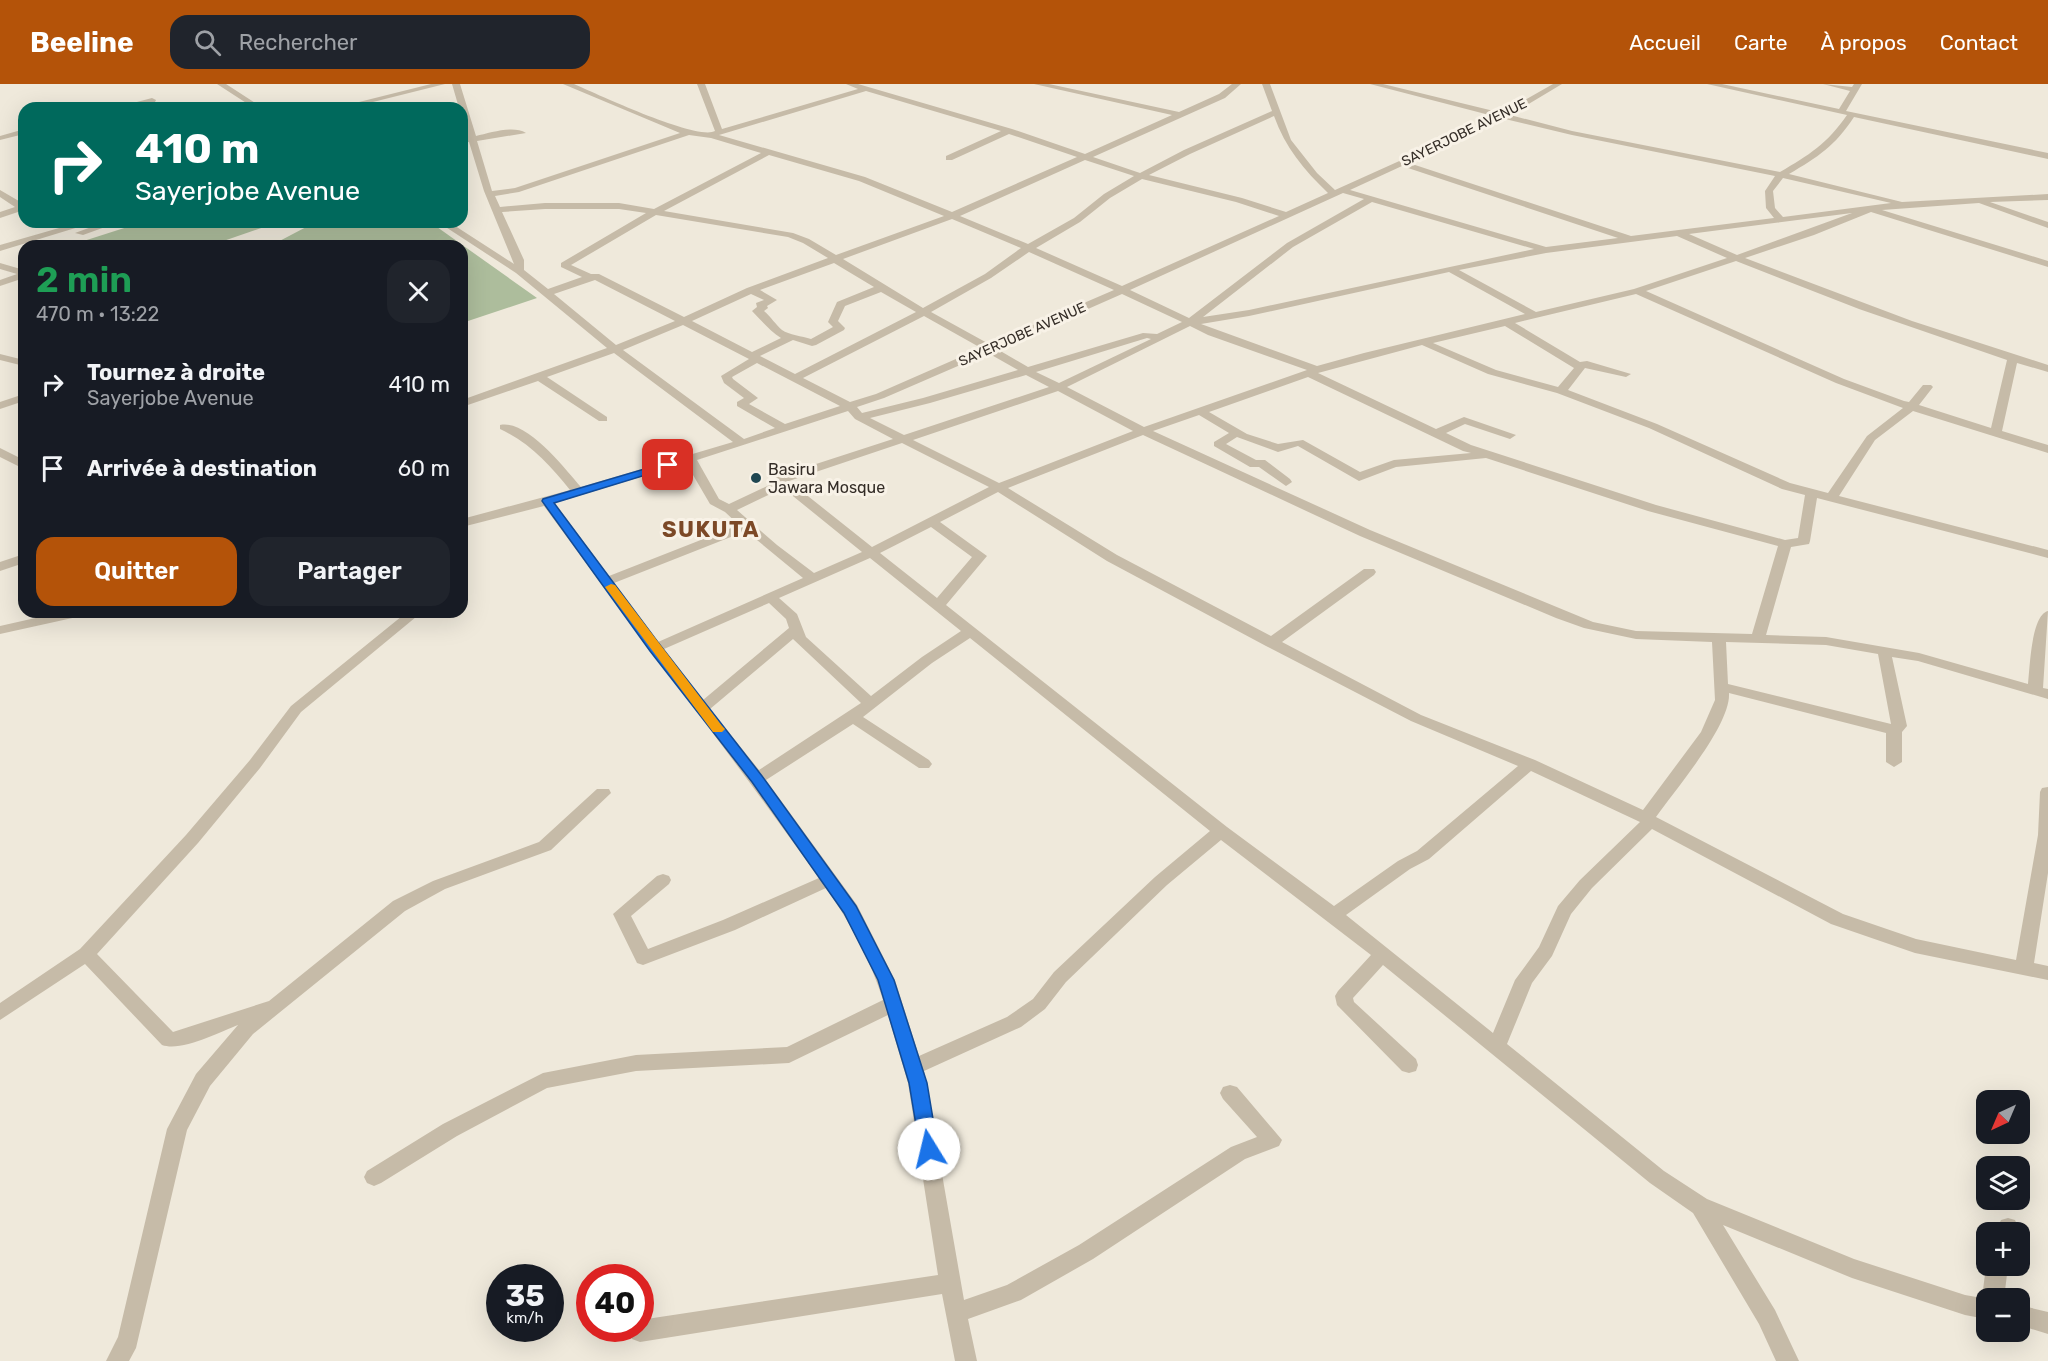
<!DOCTYPE html>
<html lang="fr">
<head>
<meta charset="utf-8">
<style>
  body { margin:0; font-family:Rubik,sans-serif; background:#20242c; color:#f1f3f6; height:100vh; display:flex; flex-direction:column; font-size:22px; white-space:nowrap }
  * { box-sizing:border-box; margin:0 }
  p { font-size:20px; color:#9ea1a6 }
  .icon { flex:none; width:33px; height:33px; fill:none; stroke:currentColor; stroke-width:2; stroke-linecap:round; stroke-linejoin:round }
  .map { position:relative; flex:1; overflow:hidden }
  .sheet { position:absolute; left:18px; top:156px; width:450px; height:378px; display:flex; flex-direction:column; background:#171b24; border-radius:18px; box-shadow:0 6px 24px #0002 }
  .sheet>* { flex:none }
  .top-card { position:absolute; left:18px; top:18px; width:450px; height:126px; border-radius:18px; box-shadow:0 6px 24px #0002; background:#00695c; color:#fff; overflow:hidden }
  .needle { width:39px; rotate:224deg }
  .controls { position:absolute; left:1976px; top:1006px; display:grid; gap:12px }
  .controls a { display:grid; place-items:center; width:54px; height:54px; border-radius:12px; background:#171b24; box-shadow:0 6px 24px #0002; font-size:30px }
  .speed { position:absolute; left:486px; top:1180px; display:flex; gap:12px; font-size:30px; font-weight:700; text-align:center }
  .speed>* { display:grid; place-content:center; width:78px; height:78px; border-radius:50%; background:#171b24; box-shadow:0 6px 24px #0002; line-height:1 }
  .speed small { font-size:15px; font-weight:400 }
  .speed .limit { border:9px solid #d22; background:#fff; color:#111 }
  .pin { position:absolute; display:grid; place-items:center; width:51px; height:51px; color:#fff; margin:-26px; border-radius:12px; box-shadow:0 3px 9px #0006 }
  .me { position:absolute; width:66px; margin:-33px; rotate:351deg; stroke-linejoin:round; filter:drop-shadow(0 0 4px #0008) }
  .turn { display:flex; align-items:center; gap:21px; height:126px; padding:0 18px; font-size:27px }
  .turn .icon { width:78px; height:78px; stroke-width:2.5 }
  .turn b { display:block; font-size:42px; line-height:51px }
  .round { display:grid; place-items:center; flex:none; width:63px; height:63px; border-radius:18px; background:#20242c }
  .head { display:flex; align-items:center; justify-content:space-between; height:102px; padding:0 18px }
  h1 { font-size:36px; font-weight:600; line-height:45px; color:#1e9e55 }
  .button { display:flex; gap:12px; margin-top:auto; padding:12px 18px }
  .button a { flex:1; height:69px; border-radius:18px; background:#b45309; color:#fff; font-size:24px; font-weight:600; line-height:69px; text-align:center }
  .button a+a { background:#20242c; color:#f1f3f6 }
  ul { padding:0; list-style:none }
  li { display:flex; align-items:center; gap:18px; height:84px; padding:0 18px }
  li div { flex:1 }
  li b { display:block; font-size:22px }
  li em { font-style:normal }
  header { display:flex; align-items:center; gap:36px; box-sizing:border-box; height:84px; padding:0 30px; background:#b45309; color:#fff }
  header strong { font-size:28px }
  nav { display:flex; gap:33px; margin-inline-start:auto; font-size:21px }
  .search { width:420px; height:54px; background:#20242c; display:flex; align-items:center; gap:15px; box-sizing:border-box; padding:0 21px; border-radius:18px; color:#9ea1a6; font-size:22px }
  .map>svg:first-child { display:block }
  .green { fill:#adbd9c }
  .lines { fill:none; stroke-linecap:round; stroke-linejoin:round }
  .minor { fill:#c6bba8; fill-rule:evenodd }
  .route { fill:#1a73e8; stroke:#114b97; stroke-width:1.5 }
  .slow { fill:#f59e0b }
  .poi-dot { fill:#204752; stroke:#f8f2e7; stroke-width:2 }
  .labels { text-anchor:middle; stroke-width:6; stroke-linejoin:round; paint-order:stroke }
  .far-street-label { font-size:14px; fill:#342d27; stroke:#f8f2e7 }
  .poi-label { font-size:16px; fill:#342d27; stroke:#f8f2e7; text-anchor:start }
  .district-label { font-size:22px; font-weight:bold; letter-spacing:1.5px; fill:#7c4927; stroke:#f8f2e7 }
</style>
</head>
<body>
<header>
<strong>Beeline</strong>
<div class="search"><svg class="icon" aria-label="search" viewBox="0 0 24 24"><circle cx="10" cy="10" r="6"/><path d="M15 15l6 6"/></svg>Rechercher</div>
<nav><a>Accueil</a><a>Carte</a><a>À propos</a><a>Contact</a></nav>
</header>
<div class="map">
<svg width="2048" height="1277" viewBox="0 0 2048 1277">
  <rect width="100%" height="100%" fill="#efe9db"/>
  <!-- green -->
  <path class="green" d="M143,138H258L267,142L209,162H68Z
    M308,138H430L537,214L462,239V162H270L310,141Z"/>
  <g class="lines">
    <!-- minor -->
    <path class="minor" d="M217,0H226L263,24H254Z
      M431,0H445L349,24H335Z
      M452,0H460L476,52C490,49 513,41 526,49L477,57L492,107L515,104L680,49L563,0H574C597,10 697,57 715,47L697,0H705L722,45L858,5L846,0H858L1012,45L1085,70L1172,31L1034,0H1049L1179,28L1219,10L1232,0H1241L1225,14L1093,73L1140,89L1184,66L1272,27L1262,0H1270L1291,56L1317,89L1335,106L1497,33L1370,0H1383L1502,29L1553,0H1562L1510,31L1572,47L1780,88C1809,71 1827,60 1847,31L1707,0H1722L1839,25L1850,7L1823,0L1852,3L1854,0H1862L1846,27L2048,69V75L1854,33C1835,62 1818,73 1789,90L1902,118L2048,110V116L1990,118L2048,138V144L1979,119L1882,126L2048,177V183L1871,128L1814,151L1745,174L1912,237L2048,281V288L2017,279L2002,347L2048,361V369L1913,327L1875,356L1839,412L2048,466V474L1817,414L1810,457L1809,460L1791,463L1766,551L1826,553L1919,569L2028,600C2030,584 2031,531 2048,527L2043,604L2048,605V615L1918,577L1892,573L1907,642L1902,648V678L1894,683L1886,678V649L1729,609C1731,641 1675,706 1656,733L1843,830L1916,855L2016,876L2038,751L2040,708L2042,704L2048,703V789L2034,879L2048,882V896L1915,869L1831,840L1652,745L1592,804L1571,830L1552,872L1532,899L1507,960L1664,1087L1707,1115L1854,1175L1965,1211L1982,1214L1986,1182H2008L2004,1215H1986V1235L1965,1231L1852,1194L1723,1141L1775,1226L1799,1277H1776L1759,1240L1693,1129L1650,1099L1383,881L1353,914L1354,918L1416,975L1418,981L1416,987L1409,989L1402,987L1337,921L1335,912L1338,907L1371,871L1221,756L1167,801L1066,898L1045,925L1021,943L924,987L964,1216L1007,1201L1079,1161L1231,1063L1257,1053L1223,1015L1220,1009L1223,1003L1230,1001L1237,1003L1282,1056L1279,1062L1245,1075L1093,1175L1021,1216L968,1235L977,1277H955L942,1210L640,1258L632,1255L629,1247L630,1245H640V1236L938,1191L908,999L888,931L789,979L636,987L547,1004L457,1052L381,1099L374,1102L367,1099L364,1093L367,1087L443,1040L543,989L636,971L787,963L883,916C871,877 850,838 826,804L735,846L643,881L637,879L613,830L657,792L663,790L669,792L671,796L669,800L631,832L648,865L723,836L819,794C729,668 635,547 544,422L462,443V435L570,406C550,381 530,359 500,345V341C527,335 565,385 581,403L733,358L614,269L547,293L607,333V337H599L538,297L462,323V316L607,264L516,189L438,138H449L514,180L484,107L469,58L462,59V55L468,53L462,33V24H459ZM866,7L1001,47L946,72V76H952L1009,50L1077,73L952,128L865,93L719,51ZM1274,32C1285,63 1304,86 1328,109L1286,128L1242,114L1149,91L1190,70ZM1505,35L1572,51L1775,92L1765,107L1766,124L1774,134L1631,152L1409,79ZM689,51L711,54L761,69L654,125L619,119H545L500,123L495,112L519,108ZM769,71L859,97L944,132L836,171L809,155L793,149L664,127ZM1085,76L1134,92L1104,110L1074,134L1028,160L960,132ZM1402,82L1618,154L1546,163L1350,106ZM1783,94L1891,119L1783,133L1775,124L1773,107ZM1142,95L1236,118L1279,132L1122,202L1036,164L1080,138L1110,114ZM1343,109L1364,115L1287,159L1189,234L1130,206ZM1372,118L1534,165L1249,226L1203,233L1293,163ZM545,125H619L646,129L561,179V183L582,193L548,205L524,186V176L502,128ZM1852,129L1737,171L1689,150ZM656,131L788,153L803,159L828,174L747,204L684,233L599,190H591L571,181ZM952,135L1021,164L985,190L923,224L843,175ZM1677,152L1727,174L1634,205L1536,228L1459,186L1546,169ZM1029,168L1114,206L989,260L931,228L991,194ZM1736,177L1859,225L2007,276L1991,344L1919,321L1933,303L1931,301H1923L1909,318L1904,317L1844,295L1646,207ZM834,179L874,203L837,218L828,238L833,243L811,255C802,252 789,251 782,246C776,241 771,233 764,227L768,224L767,222L777,216L760,206ZM1449,188L1525,230L1364,269L1317,282L1201,240L1249,232ZM595,196L675,237L616,261L554,210ZM881,208L916,228L795,290L760,272L793,256L812,262L816,261L844,246L845,244L838,237L845,222ZM751,210L764,216L756,219L757,223L752,227C761,236 770,247 781,254L752,268L692,237ZM1122,210L1182,238L1157,250L1143,249L1028,283L997,265ZM1636,210L1836,299L1903,324L1867,352L1828,409L1790,399L1657,340L1568,306L1585,284L1626,293L1631,290L1587,277L1580,278L1515,239ZM924,232L981,264L876,310L850,318L803,294ZM683,241L749,275L721,292L724,299L744,314L737,318V322L775,344L744,355L623,266ZM1190,242L1208,251L1307,286L1144,343L1067,303ZM1505,242L1574,284L1558,303L1496,286L1433,259ZM1147,254L1151,255L1059,299L1036,288ZM1422,261L1488,290L1557,309L1649,344L1782,405L1805,411L1798,454L1785,456L1656,421L1471,361L1446,349L1465,340L1510,355L1516,351L1464,333L1436,345L1318,289ZM988,269L1018,286L923,314L862,329L857,323L884,314ZM757,279L840,322L785,340L749,320L758,314L733,295L732,293ZM1026,291L1049,303L904,351L870,334L930,319ZM1308,293L1463,367L1471,369L1394,376L1360,388L1303,356L1278,360L1247,350L1209,328ZM1058,307L1133,347L999,399L913,356ZM848,327L855,335L893,355L776,393V398L729,420L719,415L697,376ZM1199,331L1229,349L1214,358V362L1250,383H1259L1286,402L1292,398L1290,395L1265,376H1256L1226,360L1237,353L1278,368L1298,362L1359,397L1396,383L1486,374L1648,427L1778,462L1752,550L1636,547L1593,538L1370,446L1153,347ZM1143,351L1360,452L1556,534L1584,544L1636,555L1712,558L1715,616L1701,648L1643,726L1535,676L1421,631L1282,558L1374,491L1376,488L1374,485H1364L1271,552L1117,471L1008,404ZM902,359L989,403L872,463L789,397ZM686,379L710,420L725,428L739,441L609,492L555,419ZM783,404L862,468L814,489L777,461L737,426ZM998,408L1107,477L1266,562L1411,637L1518,682L1417,767L1398,777L1334,822L1227,743L946,521L987,472L940,438ZM931,443L972,473L937,514L880,469ZM746,447L803,494L658,558L614,499ZM870,474L961,547L922,573L871,612L806,553L797,530L779,514ZM769,519L786,535L789,544L703,616L664,565ZM970,554L1210,747L1155,793L1054,888L1033,915L1007,933L919,972L895,896L857,821L766,696L853,640L919,684H929L932,680L929,676L863,633L932,579ZM793,555L861,619L759,686L710,625ZM1726,558L1826,561L1878,570L1891,640L1728,600ZM1531,687L1640,738L1580,796L1558,822L1539,863L1515,896L1493,949L1346,831L1410,785L1429,775Z
      M152,14L156,16L155,18L128,24H114Z
      M21,46H24V50L0,56V52Z
      M0,106L24,120V126L0,134V128L15,123L0,113Z
      M80,138H95L0,167V161Z
      M105,138H119L83,151L75,149Z
      M0,179L24,186V194L0,202V196L17,190L0,185Z
      M0,270L24,276V282L0,276Z
      M24,310V317L0,325V318Z
      M0,364L24,376V385L0,373Z
      M24,470V479L0,487V478Z
      M62,528H88L86,531L0,550V542Z
      M407,528H422L301,628L260,684L198,759L97,870L173,948L269,917L393,817L433,797L539,758L597,705H609L611,709L551,766L445,805L405,827L253,950L210,1002L187,1046L136,1264L129,1277H106L118,1253L167,1045L196,990L238,941C219,948 182,968 162,961L85,880L0,936V919L80,865L186,751L250,676L291,622Z
      M2008,1134L2015,1136L2018,1143L2016,1149H1995L2001,1136Z
      M2019,1221L2048,1228V1250L2019,1241Z"/>
  </g>
  <!-- route -->
  <path class="route" d="M668,378L673,381L672,383L554,419L660,561L762,692L856,822L894,896L927,999L938,1065L935,1071L929,1073L922,1071L920,1065L909,999L878,896L844,829L752,698L650,567L542,417L543,415Z"/>
  <!-- slow -->
  <path class="slow" d="M611,500L615,501L722,642L725,645L722,648H713L605,503Z"/>
  <!-- markers -->
  <circle class="poi-dot" cx="756" cy="394" r="6"/>
  <g class="labels">
    <!-- far-street labels -->
    <g class="far-street-label">
      <text transform="translate(1464 48) rotate(-26)" y="5">SAYERJOBE AVENUE</text>
      <text transform="translate(1022 250) rotate(-24)" y="5">SAYERJOBE AVENUE</text>
    </g>
    <!-- poi labels -->
    <g class="poi-label">
      <text x="768" y="391">Basiru<tspan x="768" dy="18">Jawara Mosque</tspan></text>
    </g>
    <!-- district labels -->
    <g class="district-label">
      <text x="711" y="453">SUKUTA</text>
    </g>
  </g>
</svg>
<div class="controls">
<a><svg class="needle" viewBox="-14 -14 28 28"><path d="M0-13l5 13h-10z" fill="#e53935"/><path d="M0 13l5-13h-10z" fill="#9ea1a6"/></svg></a>
<a><svg class="icon" aria-label="layers" viewBox="0 0 24 24"><path d="M12 4l9 5-9 5-9-5zM3 14l9 5 9-5"/></svg></a>
<a>+</a>
<a>−</a>
</div>
<div class="speed"><div>35<small>km/h</small></div><div class="limit">40</div></div>
<div class="pin" style="left:668px;top:381px;background:#d93025"><svg class="icon" aria-label="arrive" viewBox="0 0 24 24"><path d="M6 21V4h12l-3 4 3 4H6"/></svg></div>
<svg class="me" style="left:929px;top:1065px" viewBox="-20 -20 40 40"><circle r="19" fill="#fff"/><path d="M0-13L10 11 0 6-10 11z" fill="#1a73e8"/></svg>
<div class="top-card">
<div class="turn"><svg class="icon" aria-label="right" viewBox="0 0 24 24"><path d="M7 20v-9h11M14 6l5 5-5 5"/></svg><div><b>410 m</b>Sayerjobe Avenue</div></div>
</div>
<section class="sheet">
<div class="head"><div><h1>2 min</h1><p>470 m · 13:22</p></div><a class="round"><svg class="icon" aria-label="close" viewBox="0 0 24 24"><path d="M6 6l12 12M18 6L6 18"/></svg></a></div>
<ul>
<li><svg class="icon" aria-label="right" viewBox="0 0 24 24"><path d="M7 20v-9h11M14 6l5 5-5 5"/></svg><div><b>Tournez à droite</b><p>Sayerjobe Avenue</p></div><em>410 m</em></li>
<li><svg class="icon" aria-label="arrive" viewBox="0 0 24 24"><path d="M6 21V4h12l-3 4 3 4H6"/></svg><div><b>Arrivée à destination</b></div><em>60 m</em></li>
</ul>
<div class="button"><a>Quitter</a><a>Partager</a></div>
</section>
</div>
</body>
</html>
